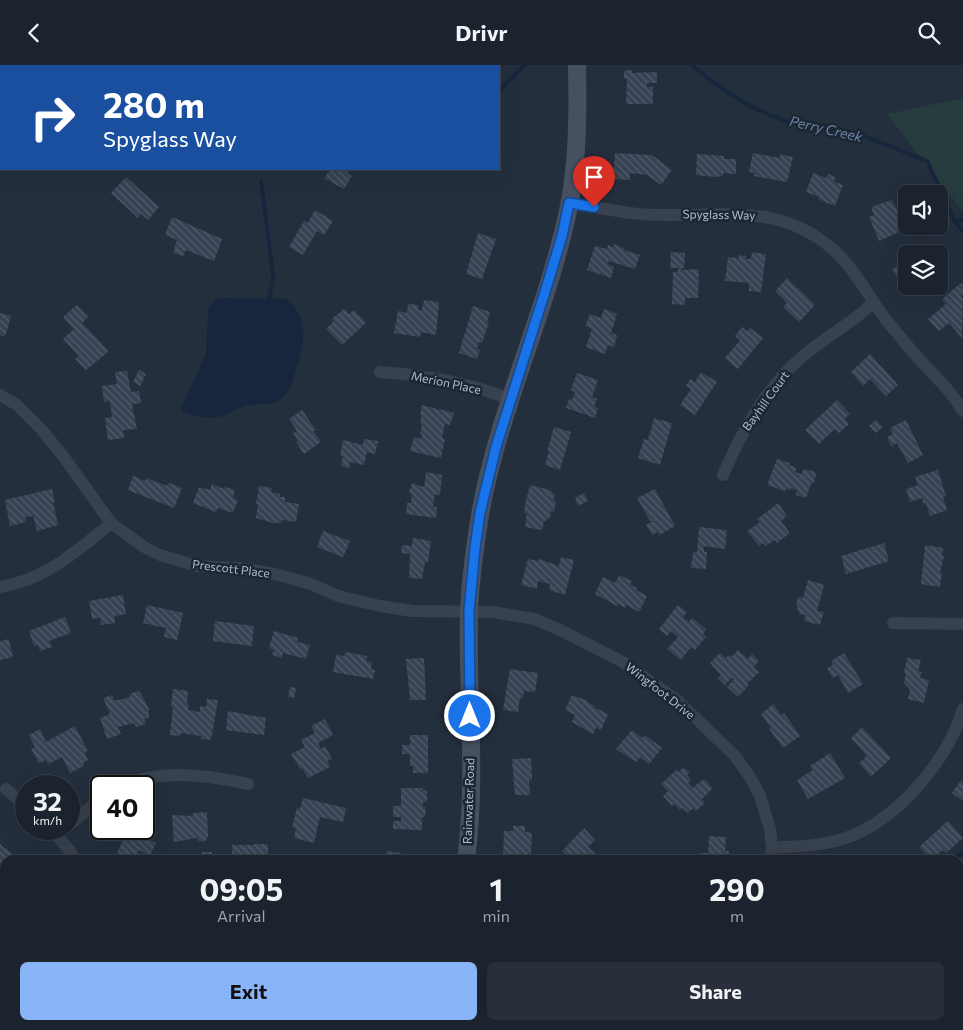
<!DOCTYPE html>
<html lang="en">
<head>
<meta charset="utf-8">
<style>
  body { margin:0; font-family:Commissioner,sans-serif; background:#282f3a; color:#f1f3f6; height:100vh; display:flex; flex-direction:column; font-size:19px; white-space:nowrap }
  * { box-sizing:border-box; margin:0 }
  p { font-size:16px; color:#a0a4aa }
  .icon { flex:none; width:28px; height:28px; fill:none; stroke:currentColor; stroke-width:2; stroke-linecap:round; stroke-linejoin:round }
  .map { position:relative; flex:1; overflow:hidden }
  .panel { position:absolute; left:0px; top:790px; width:964px; height:175px; display:flex; flex-direction:column; background:#1b232e; border-radius:15px 15px 0 0; box-shadow:0 5px 20px #0002,0 0 0 1px #39404a }
  .panel>* { flex:none }
  .top-card { position:absolute; left:0px; top:0px; width:500px; height:105px; box-shadow:0 5px 20px #0002,0 0 0 1px #39404a; background:#1a4fa0; color:#fff; overflow:hidden }
  .controls { position:absolute; left:898px; top:120px; display:grid; gap:10px }
  .controls a { display:grid; place-items:center; width:50px; height:50px; border-radius:8px; background:#1b232e; box-shadow:0 5px 20px #0002,0 0 0 1px #39404a; font-size:25px }
  .speed { position:absolute; left:15px; top:710px; display:flex; gap:10px; font-size:25px; font-weight:700; text-align:center }
  .speed>* { display:grid; place-content:center; width:65px; height:65px; border-radius:50%; background:#1b232e; box-shadow:0 5px 20px #0002,0 0 0 1px #39404a; line-height:1 }
  .speed small { font-size:12px; font-weight:400 }
  .speed .limit { border:2px solid #111; border-radius:8px; background:#fff; color:#111 }
  .pin { position:absolute; display:grid; place-items:center; width:42px; height:42px; color:#fff; margin:-51px -21px; border-radius:50% 50% 50% 0; rotate:-45deg; box-shadow:0 0 5px #0007 }
  .pin .icon { rotate:45deg }
  .me { position:absolute; width:55px; margin:-28px; rotate:0deg; stroke-linejoin:round; filter:drop-shadow(0 0 4px #0008) }
  .turn { display:flex; align-items:center; gap:18px; height:105px; padding:0 20px; font-size:22px }
  .turn .icon { width:65px; height:65px; stroke-width:2.5 }
  .turn b { display:block; font-size:35px; line-height:42px }
  .eta { display:flex; justify-content:space-evenly; align-items:center; height:85px; text-align:center }
  .eta b { font-size:30px; font-weight:700; line-height:35px }
  .action { display:flex; gap:10px; margin-top:auto; padding:10px 20px }
  .action a { flex:1; height:58px; border-radius:8px; background:#8ab4f8; color:#111; font-size:20px; font-weight:700; line-height:58px; text-align:center }
  .action a+a { background:#282f3a; color:#f1f3f6 }
  header { display:flex; justify-content:space-between; align-items:center; height:65px; padding:0 20px; background:#1b232e; font-size:22px; font-weight:700 }
  .map>svg:first-child { display:block }
  .grass { fill:#263c3f }
  .water { fill:#17263c }
  .lines { fill:none; stroke-linecap:round; stroke-linejoin:round }
  .stream { stroke:#17263c; stroke-width:4 }
  .building { fill:url(#building-back-hatch) }
  .street { stroke:#38414e; stroke-width:12 }
  .secondary { stroke:#465061; stroke-width:18 }
  .route-casing { stroke:#114b97; stroke-width:12 }
  .route { stroke:#1a73e8; stroke-width:9 }
  .labels { text-anchor:middle; stroke-width:5; stroke-linejoin:round; paint-order:stroke }
  .street-label { font-size:12px; fill:#b4bcc9; stroke:#1d2633 }
  .water-label { font-size:14px; font-style:italic; fill:#6d86a8; stroke:#1d2633 }
</style>
</head>
<body>
<header><svg class="icon" aria-label="back" viewBox="0 0 24 24"><path d="M15 5l-7 7 7 7"/></svg>Drivr<svg class="icon" aria-label="search" viewBox="0 0 24 24"><circle cx="10" cy="10" r="6"/><path d="M15 15l6 6"/></svg></header>
<div class="map">
<svg width="963" height="965" viewBox="0 0 963 965">
  <defs>
    <pattern id="building-back-hatch" width="6" height="6" patternUnits="userSpaceOnUse" patternTransform="scale(1.25)"><rect width="6" height="6" fill="#364354"/><path d="M-1 5l2 2M0 0l6 6M5-1l2 2" fill="none" stroke="#515c6b"/></pattern>
  </defs>
  <rect width="100%" height="100%" fill="#242f3e"/>
  <!-- grass -->
  <path class="grass" d="M963,33V147L887,49Z
    M963,835V965H854V960H959V841Z"/>
  <!-- water -->
  <path class="water" d="M219,233L286,234C316,258 300,291 291,321C280,345 265,336 245,341C237,343 230,348 223,351C210,355 193,351 181,346V344L206,289L208,245L214,236Z"/>
  <g class="lines">
    <!-- stream -->
    <path class="stream" d="M378,0L380,1
      M692,0C724,28 760,51 802,60C818,64 836,63 851,67C877,75 902,86 927,96L955,157L963,166
      M278,1V0
      M499,25L525,0
      M261,116L272,200L273,215L269,234
      M955,157L963,154
      M953,795L963,787
      M825,965L827,960"/>
  </g>
  <!-- building -->
  <path class="building" d="M632,5V8L657,7V18H647V22H653V39H626L627,14H624V6Z
    M615,88L652,90L672,105L661,120L647,110L630,108V115L613,114Z
    M753,88L780,93V89L793,92L787,117L754,111L755,108L749,107Z
    M697,89L724,91V94H736V109L723,108V111L715,112L696,110Z
    M330,104H349L347,108L352,111L344,124L324,113Z
    M813,108L826,113L828,109L835,112L834,117L843,120L835,141L818,134L819,132L806,127Z
    M126,112L159,142L148,155L141,149L138,153L111,128Z
    M892,135L898,147L901,146L906,157L903,158L906,164L879,176L869,152L874,150L871,142Z
    M315,145L333,156L324,170L317,166L303,190L289,182L304,156L308,158Z
    M172,152L222,174L214,196L186,185L183,191L173,188L177,175L165,170Z
    M478,168L496,174L482,214L466,209Z
    M614,179L624,183V185L640,190L635,204L609,196L607,199L614,202L611,213L587,205L595,181L607,184L608,180L613,182Z
    M671,187L685,188L684,203H682V205L699,204L698,233H685V240L672,239L673,207H678V203H670Z
    M752,187L766,189L761,227L749,226V218L725,216L728,192L739,193V190L746,191V194H751Z
    M906,190V213L901,217L892,205L904,196L902,193Z
    M787,213L815,240L799,257L783,242L787,238L775,226Z
    M961,218L963,220V230L961,231L963,234L962,273L949,258L939,266L928,254L946,239L942,234Z
    M916,221H938L926,230L924,227L919,231L913,223Z
    M424,235L439,237L436,270L421,267L420,272L394,268L398,246L407,248L408,239L418,240V245H422Z
    M77,240L88,252L82,258L109,286L86,305L75,294L79,291L63,274L74,264L63,252Z
    M473,241L490,247L487,257H489L482,278L479,277L477,284L480,285L477,294L459,288Z
    M344,244L349,249L354,245L366,258L342,280L326,264L334,256L332,254Z
    M604,244L617,249L611,268L617,270L614,282L608,280L605,289L586,282L592,264L585,261L590,249L601,253Z
    M0,248L11,251L5,272L0,270Z
    M742,262L747,266L750,263L763,273L738,304L725,293L740,275L735,271Z
    M870,289L898,320L886,331L870,314L863,321L851,307Z
    M139,305L146,309L140,321L133,317Z
    M127,306L131,327L139,326L141,338L132,339L137,364L123,365L124,373L108,375L105,353L112,352L110,336L104,337L102,321L117,319L115,307Z
    M701,307L717,317L695,350L680,340L691,324L686,321L690,314L695,317Z
    M577,308L598,315L592,332L597,334L594,342L598,343L595,353L566,343L569,334L572,335L575,327L571,325Z
    M837,335L850,349L844,354L849,359L839,368L835,364L819,379L805,365Z
    M422,340L454,348L450,360L445,359L442,373L445,374L441,393L410,386L414,372L421,374L422,369H420L422,359L420,358L422,350H420Z
    M302,345L316,365L313,366L321,377L304,389L296,377L298,375L293,368L297,366L289,354Z
    M654,353L672,358L660,400L638,393L644,374L648,375Z
    M876,355L883,362L876,368L869,361Z
    M906,355L923,390L908,398L897,378L891,381L887,372L893,369L890,363Z
    M554,362L571,367L560,405L545,400L549,386H547Z
    M364,374L378,376L375,389L367,387L364,400L350,397L349,403L341,401L343,391H340L343,375L363,380Z
    M777,394L790,398L789,400L796,403L795,407L801,409L804,404L815,407L816,410L814,417L811,419L806,433L796,430L797,425L791,423L790,425L786,424L785,426L767,420Z
    M938,405L946,431L943,432L947,445L930,451L926,438L924,439L922,433L910,437L906,424L918,420L915,412Z
    M426,407L442,410L440,430L435,429L433,442H437L436,453L406,449L407,438H411L412,429L409,428L412,418L424,422Z
    M133,411L145,416L146,413L167,421L169,418L182,423L174,443L128,425Z
    M212,419L224,424L225,422L235,425L233,433L238,435L233,448L218,443L216,447L193,438L199,422L210,425Z
    M530,420L550,425L555,430L553,435L556,436L554,447L551,446L550,452L544,457L542,465L525,462L527,448H524L525,439Z
    M259,421L272,423L271,427L280,429V432H285V437L299,439L296,457L282,455V458H273L256,453L258,439H256V436L258,437L257,435Z
    M52,424L55,437H53L58,460L37,466L33,451L25,452L26,457L10,461L5,435Z
    M655,424L675,461L659,470L658,467L652,470L646,460L653,456H650L637,433Z
    M584,428L588,436L578,441L575,433Z
    M778,438L787,451L781,456L790,468L777,478L775,475L766,481L763,478L759,481L747,466L760,457L757,454Z
    M699,462L727,465L725,484L704,481V487H707L706,504L691,503L693,487H697Z
    M323,466L350,476L343,492L317,482Z
    M413,473L431,476L428,497H425L422,514L409,513L410,489L401,488L402,480L412,481Z
    M884,478L889,496L846,509L841,491Z
    M925,480L943,483L942,491H944L940,508H942L940,522L921,519Z
    M561,492L574,495L565,530L549,525L550,519L538,516L537,524L521,520L528,494L539,496V494L559,501Z
    M619,510L632,516L630,519L637,523L636,525L647,531L639,547L626,540L625,543L619,539L617,541L595,529L603,512L615,518Z
    M808,515L824,520L817,546L824,547L820,560L804,556L806,550L800,549L797,544L798,541L796,540L798,532L803,533Z
    M123,530L126,549L114,551L115,558L101,560L100,553L92,554L89,536Z
    M147,540L183,548L177,575L164,572L166,563L143,558Z
    M678,540L687,547L683,552L689,557L692,553L706,564L703,569L706,572L695,585L691,582L681,595L667,584L678,572L671,566L667,571L659,564Z
    M65,552L71,568L49,576L52,582L40,586L38,580L34,581L29,566Z
    M215,556L254,561L252,581L213,576Z
    M274,566L298,573L297,577L310,580L306,594L283,588L282,593L272,590L274,585L269,583Z
    M9,574L13,592L0,595V576Z
    M738,585L748,594L752,589L759,596L753,602L759,607L749,617L748,616L747,618L749,620L738,632L727,622L734,614L732,613L725,620L718,613L721,610L710,598L720,588L726,593L729,590L731,592Z
    M345,587L367,591L366,596L372,597L371,604L375,605L373,614L333,607L336,590L345,591Z
    M844,588L863,619L848,628L838,610L833,613L827,603L833,600L831,596Z
    M424,593L426,635H410L406,594Z
    M907,593L921,595L918,606L922,607L920,613L929,615L924,638L908,634L910,625L904,618L906,609L904,608Z
    M510,604L538,608L535,627L524,626L523,633H520L518,647L503,645Z
    M290,622L296,623L294,633L288,632Z
    M173,624L188,626L187,639L189,640L188,645L200,647V641L206,642L207,634L218,635L211,675L201,674V671L181,668L180,671L170,670L173,642H171Z
    M137,626L140,627L149,644V653L144,654L146,659L136,662L134,658L118,662L121,669L107,674L100,653L110,649L103,633L112,630L114,635H118L130,632V629Z
    M572,630L588,636L587,637L594,641L593,642L608,649L601,665L596,662L593,669L572,657L575,650L565,645Z
    M773,639L781,650L784,648L800,671L783,683L769,664L771,663L761,649Z
    M228,646L266,653L264,670L226,665Z
    M325,654L333,670L318,678L321,684L325,681L332,694L327,696L330,702L308,713L302,703L300,704L291,689L305,682L301,675L315,668L311,661Z
    M75,661L88,686L84,687L88,695L83,698L84,701L70,708L62,692L48,699L46,695L39,698L31,684L35,682L29,670L40,664L46,677Z
    M862,662L891,693L871,712L859,698L867,691L851,673Z
    M632,665L642,673L645,670L662,683L649,699L640,692L636,697L616,684Z
    M410,670H428V708H413V701H410V689H402V680H410Z
    M830,688L845,713L808,734L797,715L813,705L810,701Z
    M531,693L532,715H529L530,730H515L512,694Z
    M684,702L690,708L687,710L691,715L688,718L692,723L704,714L713,723L702,734L705,738L696,746L693,743L688,748L682,743L680,745L674,739L672,741L663,731L668,726L661,719L676,705L678,707Z
    M961,715L963,717V736L952,728Z
    M401,723H423V725L427,726V737H423V742H426L425,752H422V765L393,764V756H401V752H393V741H401Z
    M303,733L346,743L343,757L320,752L314,778L294,773L296,763L292,762L297,743L300,744Z
    M207,747L208,772L205,776H199L197,773L174,777L172,750L193,751V748Z
    M948,756L963,773L946,788L943,785L931,795L919,782Z
    M513,761H525V767L532,768L531,793L526,792V795H503L504,766H513Z
    M584,763L595,775L588,782L596,789L593,791L598,795H572L562,786Z
    M128,764H136L146,769L144,772L156,778L150,791L139,785L134,795H114Z
    M709,771L726,772L725,786H729V795H701V788H708Z
    M0,779L5,784L6,783L13,790L15,789L20,795H5V826L0,820Z
    M254,779H268V795H232V780H254Z
    M387,786L401,788L400,795H386Z
    M202,787H212L213,795H202Z
    M70,960H103L105,963L102,965H74Z
    M289,960H336L335,965H314L301,963V965H288Z
    M662,960H682L681,965H661Z
    M779,960H812L817,961L816,965H778Z"/>
  <g class="lines">
    <!-- street -->
    <path class="street" d="M159,0L160,1
      M569,138C600,143 631,150 663,150C729,151 784,138 838,189C858,209 870,234 887,256C898,269 908,282 919,294C935,311 951,326 963,346
      M380,307C424,310 469,318 510,334
      M0,330L17,340L41,364L63,391L111,458L144,482L160,490L197,501L239,503L275,509L311,519L338,531L380,541L412,546L493,547L535,554L562,566L623,597L679,637L735,691L750,712L760,731L770,764L772,783L771,795
      M723,410C742,366 766,322 803,291C826,272 852,258 873,238
      M0,522C45,515 77,486 111,458
      M893,558L963,559
      M122,721C159,703 209,710 248,719
      M6,724L26,741
      M69,760L101,734
      M51,764L66,781L76,795
      M772,783C798,781 827,781 851,771C901,751 948,694 963,644
      M170,960L177,965
      M737,965L738,960"/>
    <!-- secondary -->
    <path class="secondary" d="M466,795C477,713 467,630 469,547C470,515 475,482 480,450C498,346 546,249 568,146C578,98 578,49 577,0
      M441,965V960"/>
  </g>
  <g class="lines">
    <defs>
      <path id="route" d="M470,651L469,546L475,483L480,448L496,382L549,214L562,171L569,138L594,142"/>
    </defs>
    <!-- route casing -->
    <use href="#route" class="route-casing"/>
    <!-- route -->
    <use href="#route" class="route"/>
  </g>
  <g class="labels">
    <!-- street labels -->
    <g class="street-label">
      <text transform="translate(719 150) rotate(1)" y="4">Spyglass Way</text>
      <text transform="translate(446 318) rotate(12)" y="4">Merion Place</text>
      <text transform="translate(766 336) rotate(-54)" y="4">Bayhill Court</text>
      <text transform="translate(231 504) rotate(7)" y="4">Prescott Place</text>
      <text transform="translate(660 626) rotate(38)" y="4">Wingfoot Drive</text>
      <text transform="translate(469 736) rotate(-88)" y="4">Rainwater Road</text>
    </g>
    <!-- water labels -->
    <g class="water-label">
      <text transform="translate(826 64) rotate(13)" y="5">Perry Creek</text>
    </g>
  </g>
</svg>
<div class="controls">
<a><svg class="icon" aria-label="sound" viewBox="0 0 24 24"><path d="M4 9h4l5-4v14l-5-4H4zM17 9q2 3 0 6"/></svg></a>
<a><svg class="icon" aria-label="layers" viewBox="0 0 24 24"><path d="M12 4l9 5-9 5-9-5zM3 14l9 5 9-5"/></svg></a>
</div>
<div class="speed"><div>32<small>km/h</small></div><div class="limit">40</div></div>
<div class="pin" style="left:594px;top:142px;background:#d93025"><svg class="icon" aria-label="arrive" viewBox="0 0 24 24"><path d="M6 21V4h12l-3 4 3 4H6"/></svg></div>
<svg class="me" style="left:470px;top:651px" viewBox="-20 -20 40 40"><circle r="17" fill="#1a73e8" stroke="#fff" stroke-width="3"/><path d="M0-11L8 9 0 5-8 9z" fill="#fff"/></svg>
<div class="top-card">
<div class="turn"><svg class="icon" aria-label="right" viewBox="0 0 24 24"><path d="M7 20v-9h11M14 6l5 5-5 5"/></svg><div><b>280 m</b>Spyglass Way</div></div>
</div>
<section class="panel">
<div class="eta">
<div><b>09:05</b><p>Arrival</p></div>
<div><b>1</b><p>min</p></div>
<div><b>290</b><p>m</p></div>
</div>
<div class="action"><a>Exit</a><a>Share</a></div>
</section>
</div>
</body>
</html>
